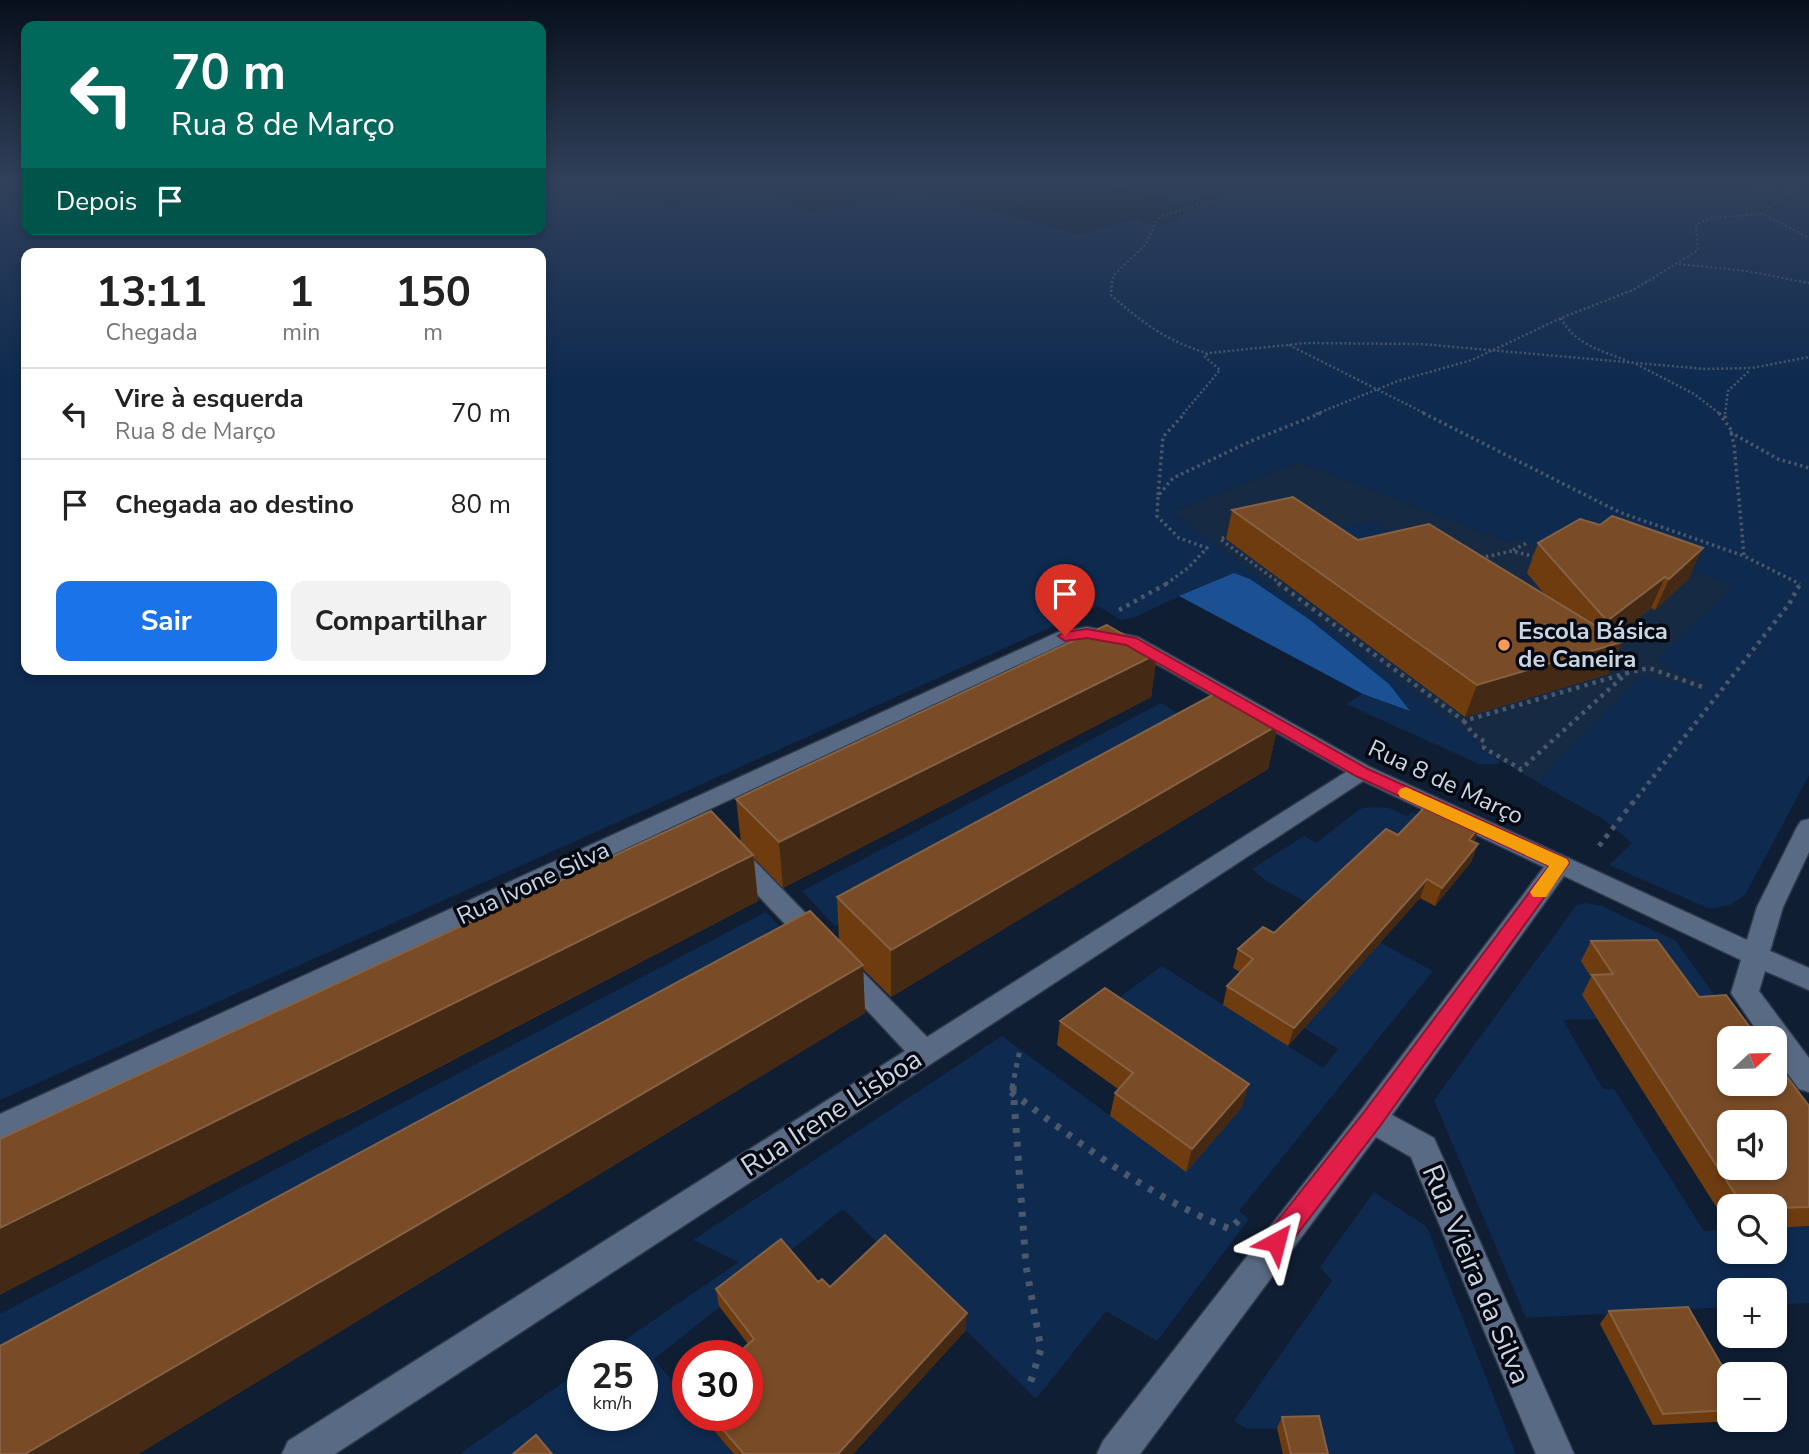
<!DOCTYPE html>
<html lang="pt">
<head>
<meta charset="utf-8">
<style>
  body { margin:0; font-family:"Nunito Sans",sans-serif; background:#f2f2f2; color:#222; height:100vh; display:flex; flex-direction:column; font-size:26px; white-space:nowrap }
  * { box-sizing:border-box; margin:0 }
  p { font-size:23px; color:#767676 }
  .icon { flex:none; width:38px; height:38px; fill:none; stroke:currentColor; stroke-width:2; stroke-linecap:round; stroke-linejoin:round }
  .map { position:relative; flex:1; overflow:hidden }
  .details { position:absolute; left:21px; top:248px; width:525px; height:427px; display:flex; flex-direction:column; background:#fff; border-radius:14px; box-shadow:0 4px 10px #0003 }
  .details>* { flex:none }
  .banner { position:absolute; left:21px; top:21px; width:525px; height:214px; border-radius:14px; box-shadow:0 4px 10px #0003; background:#00695c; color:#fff; overflow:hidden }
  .needle { width:46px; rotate:68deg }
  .controls { position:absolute; left:1717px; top:1026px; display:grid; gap:14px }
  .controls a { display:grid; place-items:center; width:70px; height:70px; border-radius:14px; background:#fff; box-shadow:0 4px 10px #0003; font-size:35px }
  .speed { position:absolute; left:567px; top:1340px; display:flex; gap:14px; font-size:35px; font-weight:700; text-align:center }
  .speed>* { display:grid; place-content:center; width:91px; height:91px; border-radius:50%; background:#fff; box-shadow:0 4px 10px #0003; line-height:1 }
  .speed small { font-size:18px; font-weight:400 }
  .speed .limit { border:10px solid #d22; background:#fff; color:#111 }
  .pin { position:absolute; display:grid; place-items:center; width:60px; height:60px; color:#fff; margin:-72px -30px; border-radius:50% 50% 50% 0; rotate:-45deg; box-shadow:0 0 7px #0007 }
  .pin .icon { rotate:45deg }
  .me { position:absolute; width:77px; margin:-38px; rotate:38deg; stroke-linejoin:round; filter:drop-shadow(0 0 5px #0008) }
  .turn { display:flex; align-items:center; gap:24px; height:147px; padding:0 35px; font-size:32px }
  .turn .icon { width:91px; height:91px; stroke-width:2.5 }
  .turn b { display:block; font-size:49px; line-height:60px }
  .then { display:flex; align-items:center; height:66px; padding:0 35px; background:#0003; gap:14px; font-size:26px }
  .eta { display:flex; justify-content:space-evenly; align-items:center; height:119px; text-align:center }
  .eta b { font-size:42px; font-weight:700; line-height:49px }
  .primary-button { display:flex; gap:14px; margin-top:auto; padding:14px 35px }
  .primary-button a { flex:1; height:80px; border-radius:14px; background:#1a73e8; color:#fff; font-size:28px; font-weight:700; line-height:80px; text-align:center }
  .primary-button a+a { background:#f2f2f2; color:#222 }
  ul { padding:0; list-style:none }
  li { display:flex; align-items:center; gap:21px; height:91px; padding:0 35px; border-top:2px solid #e0e0e0 }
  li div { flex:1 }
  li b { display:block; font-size:26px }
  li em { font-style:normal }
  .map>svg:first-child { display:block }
  .built { fill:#172a44 }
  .green { fill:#0e2a4f; fill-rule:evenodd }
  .forest { fill:#1b5092 }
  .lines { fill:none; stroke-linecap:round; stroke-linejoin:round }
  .street-casing { stroke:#30394a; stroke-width:3 }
  .path-far5 { stroke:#4b586b; stroke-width:2; stroke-dasharray:2 2.5; stroke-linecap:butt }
  .path-far4 { stroke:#4b586b; stroke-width:2.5; stroke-dasharray:2 2.5; stroke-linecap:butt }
  .path-far3 { stroke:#4b586b; stroke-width:3.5; stroke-dasharray:2.5 3.5; stroke-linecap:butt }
  .path-far2 { stroke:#4b586b; stroke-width:4.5; stroke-dasharray:3.5 5; stroke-linecap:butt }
  .path-far1 { stroke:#4b586b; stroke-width:5; stroke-dasharray:4.5 6; stroke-linecap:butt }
  .path { stroke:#4b586b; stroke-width:7; stroke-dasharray:5 9; stroke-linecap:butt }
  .street { fill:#596b84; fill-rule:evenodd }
  .wall { fill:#6f3c10 }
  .shaded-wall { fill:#442914 }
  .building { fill:#794c27; stroke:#856244; stroke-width:2; fill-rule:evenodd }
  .route { fill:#e11d48; stroke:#92132f; stroke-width:2 }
  .slow { fill:#f59e0b }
  .poi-dot { fill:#fe9b58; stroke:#040811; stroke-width:2.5 }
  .labels { text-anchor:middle; stroke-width:7; stroke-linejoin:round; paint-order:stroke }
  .poi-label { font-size:24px; font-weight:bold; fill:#cad5e3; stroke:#040811; text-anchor:start }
  .street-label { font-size:24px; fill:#cad5e3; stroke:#040811 }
  .near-street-label { font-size:28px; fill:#cad5e3; stroke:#040811 }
</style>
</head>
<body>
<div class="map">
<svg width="1809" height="1454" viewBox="0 0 1809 1454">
  <rect width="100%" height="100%" fill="#0f1e33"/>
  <!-- built -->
  <path class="built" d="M1299,462L1509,542L1561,507L1786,584L1603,819L1480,749L1171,512Z"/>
  <!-- green -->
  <path class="green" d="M0,180H26V229H541L542,180L671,204L756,186L810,212L917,190L1079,235L1137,218C1146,228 1164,224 1177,221L1186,211L1287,180H1809V775L1745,895L1730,905L1710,909L1609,865L1632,843L1603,819L1537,782L1640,677L1680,683L1703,691L1707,684L1680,674L1656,659L1731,591L1726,583L1570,528L1539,548L1515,538L1509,542L1299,462L1171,512L1478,741L1480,749L1500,761L1498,764H1479L1346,704L1362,694L1180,596L1133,618L1121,620L1098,606L0,1100ZM26,254H541V670H26Z
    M1088,180H1264L1186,203Z
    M1373,521L1420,553L1317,533Z
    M1161,703L1200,727L835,926L802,891Z
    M1368,807L1389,808L1407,816L1412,812L1426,819L1316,907L1268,882L1252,869L1304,836L1316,843L1360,809Z
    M1585,903L1602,906L1676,941L1729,1016L1582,962L1602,994L1582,995L1597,1019L1563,1020L1603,1089H1614L1704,1231L1729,1229V1251H1774L1775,1228L1809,1226V1303L1775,1305L1774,1290H1729V1307L1526,1318L1434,1100L1576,906Z
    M766,912L800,948L0,1389V1314Z
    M1379,942L1433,971L1239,1211L1249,1219L1157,1341L1106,1311L1036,1399L843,1209L654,1359L688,1400V1416H701L734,1454H459L583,1369V1416H642V1356H601L739,1262L693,1240L1002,1036L1186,1172L1101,1011L1162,966L1323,1068L1338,1049L1304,1028Z
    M1374,1192L1427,1227L1516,1454H1320L1313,1428L1247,1429L1234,1421L1332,1281L1320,1267Z"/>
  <!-- forest -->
  <path class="forest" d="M1234,573L1250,579L1310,620L1389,684L1410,711L1363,694L1179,596Z"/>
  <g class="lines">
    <defs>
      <path id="street" d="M1087,627L1138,637L1370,767L1747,940L1757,907L1797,827L1801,821L1809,819V852L1783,907L1770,951L1809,968V990L1765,971L1759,991L1809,1058V1092L1799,1089L1774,1055V1038H1762L1731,993L1741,960L1564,876L1392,1115L1434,1138L1574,1454H1536L1411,1157L1376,1137L1140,1454H1097L1103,1441L1361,1110L1544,867L1363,781L335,1454H282L288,1441L905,1051L836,977L832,970L836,963L845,960L854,963L927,1037L1346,772L1125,646L1087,639L1069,641L0,1141V1114L1058,632Z
        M738,851L747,853L824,932L828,939L824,946L815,949L806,946L729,865L726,859L729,853Z"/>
    </defs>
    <!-- street casing -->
    <use href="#street" class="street-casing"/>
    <!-- path-far5 -->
    <path class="path-far5" d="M1748,180L1784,195
      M1793,180L1796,190L1780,198L1763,214L1809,238
      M1679,264L1747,271L1808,283
      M1112,283L1113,276L1146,244L1157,220L1162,216L1279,180
      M1645,283L1698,250L1696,225L1711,218L1763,214"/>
    <!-- path-far4 -->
    <path class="path-far4" d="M1112,281L1111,295C1141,322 1168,342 1207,353
      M1799,281L1809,283
      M1561,318C1574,344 1602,351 1628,361
      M1289,345L1426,414
      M1636,364L1694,394L1720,414
      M1183,414L1220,370L1204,356L1209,353L1307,343L1421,344L1705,369L1752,368L1809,357
      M1316,414L1398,381L1472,360L1561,318L1633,290L1647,281
      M1725,414L1728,391L1750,370"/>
    <!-- path-far3 -->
    <path class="path-far3" d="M1423,413L1619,512L1744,556L1800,584
      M1719,413L1730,428L1734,444L1744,556
      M1725,418L1726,413
      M1730,432L1778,459L1809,468
      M1158,495L1163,437L1185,413
      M1230,536L1220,539L1281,584
      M1513,550L1527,543
      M1480,558L1512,551L1536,557
      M1166,584L1188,568L1207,548L1179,538L1157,516L1158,496L1173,478L1251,441L1321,413"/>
    <!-- path-far2 -->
    <path class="path-far2" d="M1278,583L1464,721L1627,673
      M1119,610L1168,583
      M1611,654L1637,669
      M1464,721L1473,734L1485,742L1484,748L1521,769
      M1519,771L1627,673L1649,668L1705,688
      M1632,804L1789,604L1800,584L1797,583"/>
    <!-- path-far1 -->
    <path class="path-far1" d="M1599,846L1633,802
      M1012,1088L1020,1049"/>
    <!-- path -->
    <path class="path" d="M1013,1086L1026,1266L1041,1349L1028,1390
      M1011,1092C1081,1144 1149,1197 1230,1229L1244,1215"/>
    <!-- street -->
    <use href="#street" class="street"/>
  </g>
  <!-- wall -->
  <path class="wall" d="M1232,510L1358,540L1546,596L1527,573L1538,543L1689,578L1655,610L1651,608L1614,637L1622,642L1608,674L1465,717L1226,539Z
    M1157,654L1151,697L783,888L754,858L758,901L338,1120L741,842L736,799Z
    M1278,725L1268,769L891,997L863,969L865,1013L138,1454H0L839,940L837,897Z
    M1479,827L1474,842L1478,844L1471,862L1435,906L1420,898L1288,1046L1223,1005L1227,986L1240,972L1233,968L1238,949L1274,933Z
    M1591,941L1699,997L1809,1106V1226L1774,1228V1206H1729V1227L1582,995L1591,977L1581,961Z
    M1060,1021L1242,1107L1186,1172L1110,1116L1115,1093L1118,1089L1057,1045Z
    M818,1282L966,1330L853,1454H734L703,1418V1416H747V1356H737V1354L748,1344L719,1306L716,1289Z
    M1609,1311L1729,1378V1419H1738L1736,1421L1653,1425L1600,1324Z
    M1282,1417L1328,1454H1283L1277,1428Z"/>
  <!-- shaded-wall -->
  <path class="shaded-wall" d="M1703,548L1689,578L1655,610L1669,579Z
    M1665,577L1651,608L1599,649L1622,642L1608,674L1465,717L1477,685L1595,650L1607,621Z
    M1157,654L1151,697L783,888L779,842Z
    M1278,725L1268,769L891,997V950Z
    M1479,827L1472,845L1469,840Z
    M1478,844L1471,862L1435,906L1442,888Z
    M753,855L758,901L0,1295V1228Z
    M1427,879L1420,898L1288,1046L1294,1028Z
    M863,965L865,1013L138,1454H25Z
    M1249,1084L1242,1107L1186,1172L1192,1149Z
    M967,1313L966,1330L853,1454H838Z"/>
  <!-- building -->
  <path class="building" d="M1293,497L1358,540L1429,524L1622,642L1477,685L1232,510Z
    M1612,516L1703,548L1669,579L1665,577L1607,621L1538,543L1580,519L1600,525Z
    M1107,625L1157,654L779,842L736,799Z
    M1220,691L1278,725L891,950L837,897Z
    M1428,804L1479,827L1469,840L1478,844L1442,888L1427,879L1294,1028L1227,986L1253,959L1238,949L1263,927L1274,933L1386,829L1398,835Z
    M711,811L753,855L0,1228V1139Z
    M810,911L863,965L25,1454H0V1346Z
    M1657,940L1699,997L1726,995L1758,1038H1729V1083H1774V1060L1809,1106V1207L1774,1208V1206H1743L1592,975L1613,974L1591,941ZM1729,1122H1774V1167H1729Z
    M1105,988L1249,1084L1192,1149L1115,1093L1133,1073L1060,1021Z
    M885,1235L967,1313L838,1454H744L711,1416H747V1356H738L737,1354L754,1339L716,1289L781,1239L818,1282L822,1279L830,1287Z
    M1688,1307L1729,1378V1410L1663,1414L1609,1311Z
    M1319,1416L1328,1454H1291L1282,1417Z
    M536,1435L552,1454H513Z"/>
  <!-- sky -->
  <linearGradient id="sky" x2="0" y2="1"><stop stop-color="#08101c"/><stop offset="0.47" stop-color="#31415b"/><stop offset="1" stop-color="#31415b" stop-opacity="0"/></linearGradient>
  <rect width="1809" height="384" fill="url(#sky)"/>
  <!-- route -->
  <path class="route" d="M1087,629L1136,638L1368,769L1567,859L1569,863L1380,1126L1285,1250L1276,1254L1267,1250L1263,1242L1267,1234L1364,1112L1549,866L1356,776L1126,645L1087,638L1065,641L1058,636L1065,632Z"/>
  <!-- slow -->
  <path class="slow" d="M1406,787L1567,859L1569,863L1546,897H1533L1530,892L1549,866L1400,797L1398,793L1400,789Z"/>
  <!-- markers -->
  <circle class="poi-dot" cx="1504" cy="645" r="7"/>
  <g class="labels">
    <!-- poi labels -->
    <g class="poi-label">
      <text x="1518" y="639">Escola Básica<tspan x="1518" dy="28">de Caneira</tspan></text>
    </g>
    <!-- street labels -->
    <g class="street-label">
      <text transform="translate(1446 782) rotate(25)" y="8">Rua 8 de Março</text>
      <text transform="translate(533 883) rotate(-25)" y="8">Rua Ivone Silva</text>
    </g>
    <!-- near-street labels -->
    <g class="near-street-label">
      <text transform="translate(831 1112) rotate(-33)" y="10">Rua Irene Lisboa</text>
      <text transform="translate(1477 1274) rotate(67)" y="10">Rua Vieira da Silva</text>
    </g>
  </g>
</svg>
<div class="controls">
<a><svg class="needle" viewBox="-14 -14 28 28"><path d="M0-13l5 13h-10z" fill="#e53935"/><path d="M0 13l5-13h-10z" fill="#767676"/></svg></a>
<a><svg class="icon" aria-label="sound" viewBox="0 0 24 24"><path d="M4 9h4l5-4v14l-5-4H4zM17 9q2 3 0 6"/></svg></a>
<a><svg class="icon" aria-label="search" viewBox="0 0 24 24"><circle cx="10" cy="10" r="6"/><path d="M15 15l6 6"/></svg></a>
<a>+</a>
<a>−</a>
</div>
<div class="speed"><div>25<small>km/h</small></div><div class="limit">30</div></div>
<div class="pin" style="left:1065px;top:636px;background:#d93025"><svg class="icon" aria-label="arrive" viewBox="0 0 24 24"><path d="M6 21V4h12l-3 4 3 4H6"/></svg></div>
<svg class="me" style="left:1276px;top:1242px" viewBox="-20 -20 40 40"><path d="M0-17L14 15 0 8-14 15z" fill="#e11d48" stroke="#fff" stroke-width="4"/></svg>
<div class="banner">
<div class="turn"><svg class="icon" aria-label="left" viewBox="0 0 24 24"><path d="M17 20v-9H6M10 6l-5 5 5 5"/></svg><div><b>70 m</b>Rua 8 de Março</div></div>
<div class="then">Depois<svg class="icon" aria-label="arrive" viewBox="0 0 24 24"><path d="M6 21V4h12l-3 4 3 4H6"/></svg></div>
</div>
<section class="details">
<div class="eta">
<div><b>13:11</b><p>Chegada</p></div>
<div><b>1</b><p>min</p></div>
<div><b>150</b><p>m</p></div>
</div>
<ul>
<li><svg class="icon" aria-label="left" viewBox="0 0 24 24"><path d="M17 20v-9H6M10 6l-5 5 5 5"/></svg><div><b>Vire à esquerda</b><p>Rua 8 de Março</p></div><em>70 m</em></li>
<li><svg class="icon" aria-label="arrive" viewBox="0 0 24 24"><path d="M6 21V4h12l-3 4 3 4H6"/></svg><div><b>Chegada ao destino</b></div><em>80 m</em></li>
</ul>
<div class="primary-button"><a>Sair</a><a>Compartilhar</a></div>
</section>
</div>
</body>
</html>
